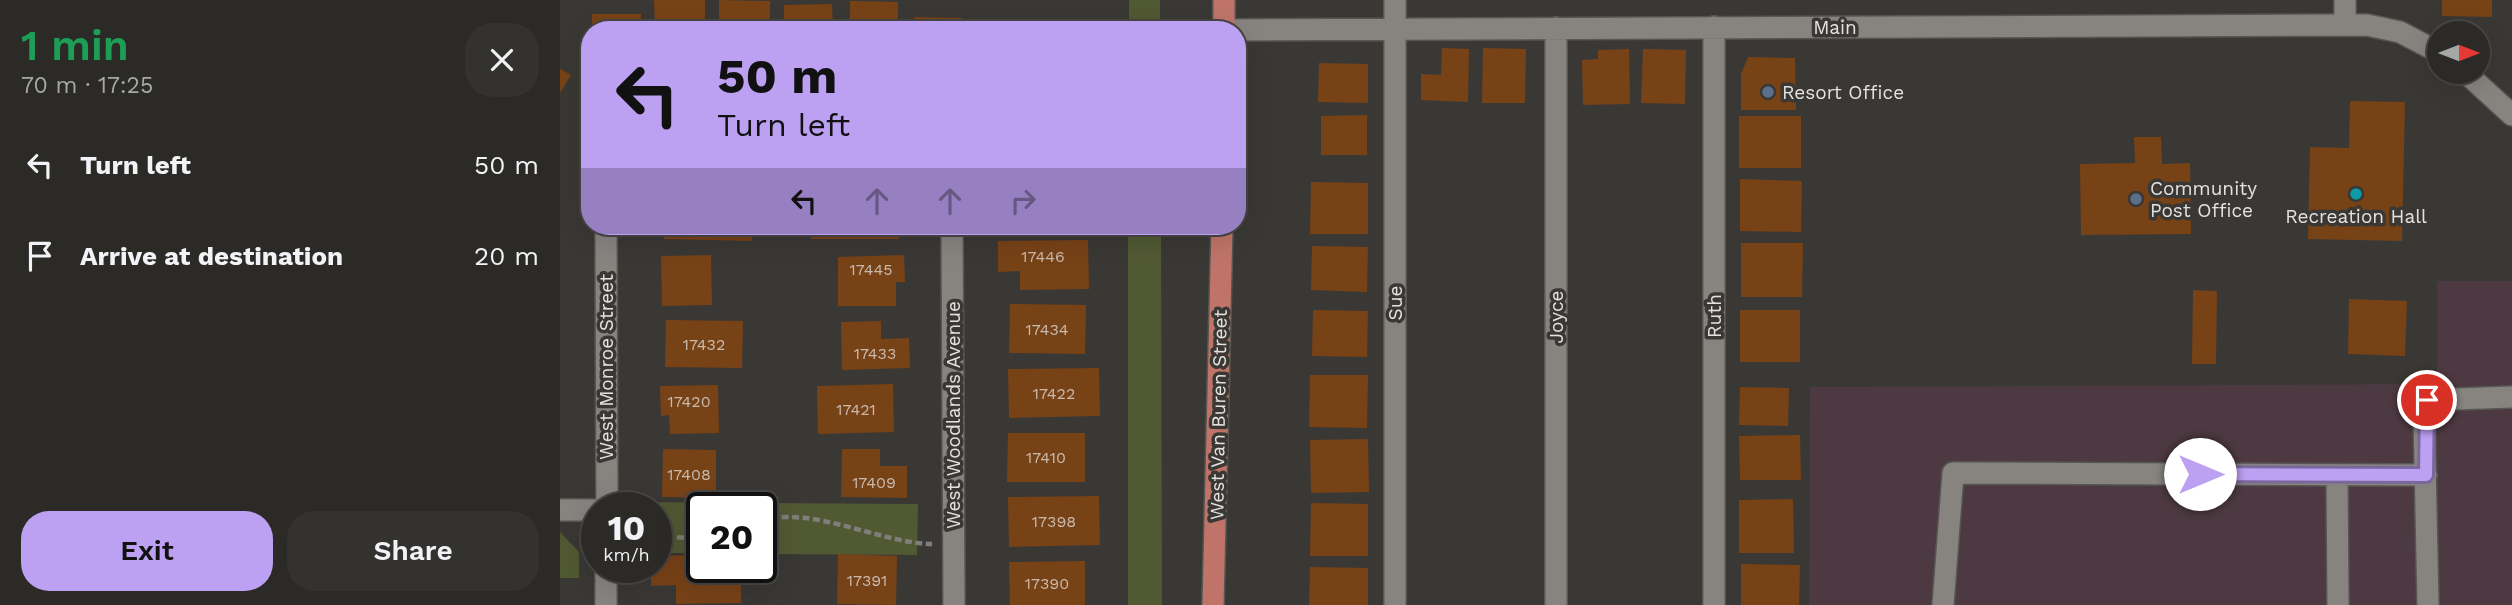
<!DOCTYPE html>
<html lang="en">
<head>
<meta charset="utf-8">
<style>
  body { margin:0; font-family:"Work Sans",sans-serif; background:#34322f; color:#f1f3f6; height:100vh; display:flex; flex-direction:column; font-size:26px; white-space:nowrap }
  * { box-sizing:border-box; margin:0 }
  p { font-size:23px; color:#a6a7a7 }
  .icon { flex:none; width:38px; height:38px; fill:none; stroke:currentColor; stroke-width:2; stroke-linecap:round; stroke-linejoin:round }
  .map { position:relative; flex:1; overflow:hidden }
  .side { display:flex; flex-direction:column; background:#2c2a27; width:560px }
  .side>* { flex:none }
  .hud { position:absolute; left:21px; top:21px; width:665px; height:214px; border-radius:28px; box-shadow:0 7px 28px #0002,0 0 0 2px #484644; background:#bca0f2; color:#111; overflow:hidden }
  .needle { width:46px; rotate:90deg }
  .tools { position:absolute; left:1867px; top:21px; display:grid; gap:14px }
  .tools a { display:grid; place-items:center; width:63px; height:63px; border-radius:50%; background:#2c2a27; box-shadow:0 7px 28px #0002,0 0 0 2px #484644; font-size:35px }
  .speed { position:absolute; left:21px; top:492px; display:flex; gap:14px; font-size:35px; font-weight:700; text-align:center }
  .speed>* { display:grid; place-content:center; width:91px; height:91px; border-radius:50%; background:#2c2a27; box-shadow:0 7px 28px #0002,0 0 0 2px #484644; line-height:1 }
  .speed small { font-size:18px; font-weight:400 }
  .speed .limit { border:4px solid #111; border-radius:10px; background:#fff; color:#111 }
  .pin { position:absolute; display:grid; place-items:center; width:60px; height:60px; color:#fff; margin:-30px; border:4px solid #fff; border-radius:50%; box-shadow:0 2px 7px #0007 }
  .me { position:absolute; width:77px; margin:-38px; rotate:90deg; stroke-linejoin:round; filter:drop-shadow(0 0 5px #0008) }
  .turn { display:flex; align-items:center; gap:24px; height:147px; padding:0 21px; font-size:32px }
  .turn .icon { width:91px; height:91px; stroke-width:2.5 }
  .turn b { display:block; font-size:49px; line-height:60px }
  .lanes { display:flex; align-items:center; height:66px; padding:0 21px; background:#0003; justify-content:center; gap:35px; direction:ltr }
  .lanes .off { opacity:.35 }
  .round { display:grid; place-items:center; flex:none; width:74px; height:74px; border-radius:28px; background:#34322f }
  .summary { display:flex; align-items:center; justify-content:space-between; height:119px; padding:0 21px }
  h1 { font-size:42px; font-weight:600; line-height:52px; color:#1e9e55 }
  .action { display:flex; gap:14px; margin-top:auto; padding:14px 21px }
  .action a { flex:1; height:80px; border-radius:28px; background:#bca0f2; color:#111; font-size:28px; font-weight:600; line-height:80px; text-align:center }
  .action a+a { background:#34322f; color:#f1f3f6 }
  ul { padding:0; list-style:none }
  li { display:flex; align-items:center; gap:21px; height:91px; padding:0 21px }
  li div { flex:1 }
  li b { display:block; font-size:26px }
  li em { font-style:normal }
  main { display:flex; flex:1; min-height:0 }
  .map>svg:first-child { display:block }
  .commercial { fill:#4d3941 }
  .green { fill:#515933 }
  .building { fill:#784217 }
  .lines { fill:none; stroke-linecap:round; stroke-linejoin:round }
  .minor-casing { stroke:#585653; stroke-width:24 }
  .major-casing { stroke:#585653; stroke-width:24 }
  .path { stroke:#807e7b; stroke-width:4.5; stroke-dasharray:7 3.5; stroke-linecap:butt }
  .minor { stroke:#878480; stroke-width:21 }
  .major { stroke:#c07469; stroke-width:21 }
  .route-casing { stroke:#7a689d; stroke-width:18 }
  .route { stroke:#bca0f2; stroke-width:12 }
  .service-dot { fill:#5c6f8a; stroke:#3a3834; stroke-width:2.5 }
  .culture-dot { fill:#0f9aa8; stroke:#3a3834; stroke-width:2.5 }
  .labels { text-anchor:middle; stroke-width:7; stroke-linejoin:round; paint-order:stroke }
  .number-label { font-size:16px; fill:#c9baae }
  .street-label { font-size:19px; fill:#e4e2e0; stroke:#3a3834 }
  .poi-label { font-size:19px; fill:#e4e2e0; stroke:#3a3834; text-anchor:start }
</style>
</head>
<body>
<main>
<section class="side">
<div class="summary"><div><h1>1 min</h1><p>70 m · 17:25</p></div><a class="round"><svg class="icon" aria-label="close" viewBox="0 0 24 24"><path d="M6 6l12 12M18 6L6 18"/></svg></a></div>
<ul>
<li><svg class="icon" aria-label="left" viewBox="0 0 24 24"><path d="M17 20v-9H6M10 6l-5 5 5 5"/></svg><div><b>Turn left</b></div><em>50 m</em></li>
<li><svg class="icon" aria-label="arrive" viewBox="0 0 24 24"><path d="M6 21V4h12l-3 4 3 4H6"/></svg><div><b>Arrive at destination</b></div><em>20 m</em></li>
</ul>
<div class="action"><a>Exit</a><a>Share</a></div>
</section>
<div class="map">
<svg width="1952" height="605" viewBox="0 0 1952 605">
  <rect width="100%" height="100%" fill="#3a3834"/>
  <!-- commercial -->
  <path class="commercial" d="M1877,281H1952V605H1249L1250,387L1877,384Z"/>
  <!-- green -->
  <path class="green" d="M569,0H600V30H569Z
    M568,226H601L602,605H568Z
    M79,502L358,504L357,555L201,554V508H142V553H96V508H78Z
    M0,532L19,552V578H0Z"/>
  <!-- building -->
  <path class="building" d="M94,0H145V30H95Z
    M159,0L210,1V30H159Z
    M1882,0H1932V17L1882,16Z
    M290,1L338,2V30H290Z
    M272,4L273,30H224V5Z
    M32,14H81V30H32Z
    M354,17L402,18V30H354Z
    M882,48L909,49L908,102L861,100V74L881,75Z
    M923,48L966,49L965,103H922Z
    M1069,49L1070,104L1023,105L1022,60L1038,59V50Z
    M1083,49L1126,50L1125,104L1081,103Z
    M1188,57L1235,58L1236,110H1181V74Z
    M759,63L808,64V103L758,102Z
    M0,69L11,75L0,93Z
    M1790,101L1845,102L1842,241L1748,239L1750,147L1789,148Z
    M807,115V155H761V116Z
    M1179,116H1241V168H1179Z
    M1574,137H1601L1602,164L1630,163L1631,234L1521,235L1520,164L1575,163Z
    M1180,179L1242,181L1241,232L1180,231Z
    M751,182L808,183V234H750Z
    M104,226H192V241L104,239Z
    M252,226H339V239H251Z
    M528,240L529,289L460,290V271L438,272V241Z
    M1181,243H1243L1242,297H1181Z
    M752,246L808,247L807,292L751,290Z
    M151,255L152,305L102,306L101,256Z
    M344,255L345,282H336V306H278V257Z
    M1633,290L1657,291L1656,364H1632Z
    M1789,299L1847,301L1845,356L1788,354Z
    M450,304L526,305L525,354L449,353Z
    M753,310L808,311L807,357L752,356Z
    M1180,310H1240V362H1180Z
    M106,320L183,321L182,368L105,367Z
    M321,321V339L349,338L350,368L282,370L281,322Z
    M539,368L540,416L449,418L448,369Z
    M750,375H808L807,428L749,427Z
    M333,384L334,432L258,434L257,386Z
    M158,385L159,433L110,434L109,415L101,416L100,386Z
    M1180,387L1229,388L1228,426L1179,425Z
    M448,433H525V482H447Z
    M1240,435L1241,480H1180L1179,436Z
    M808,439L809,492L751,493L750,440Z
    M103,449L156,450V498L102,497Z
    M282,449H320V466H347V498L281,497Z
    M539,496L540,545L449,547L448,497Z
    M1233,499L1234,553H1179V500Z
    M751,503L808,504V556H750Z
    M278,554L337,556L336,605L277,604Z
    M142,555V567H181V603L116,604V585L91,586V567H96V556Z
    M525,561V605H450L449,562Z
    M1181,564L1240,565L1239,605H1181Z
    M750,567L808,568V605H749Z"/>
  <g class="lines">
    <defs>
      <path id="minor" d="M1785,0V25
        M1154,27V605
        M996,28V605
        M665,30L1807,25L1840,32L1880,53
        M1905,72L1952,115
        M46,226L47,508
        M392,226L394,605
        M1777,475L1778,605
        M0,510H37
        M46,567V605
        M835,605V0
        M1383,605L1393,473L1866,475
        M1868,605L1864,416L1867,400L1952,397"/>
      <path id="major" d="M664,0V30
        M653,605L662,226"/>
    </defs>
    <!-- minor casing -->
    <use href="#minor" class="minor-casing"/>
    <!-- major casing -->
    <use href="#major" class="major-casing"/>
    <!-- path -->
    <path class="path" d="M201,521C252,505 319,543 372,544
      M96,537L142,538"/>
    <!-- minor -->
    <use href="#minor" class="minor"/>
    <!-- major -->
    <use href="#major" class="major"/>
  </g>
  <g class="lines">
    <defs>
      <path id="route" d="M1640,474L1866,475L1867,400"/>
    </defs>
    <!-- route casing -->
    <use href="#route" class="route-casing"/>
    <!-- route -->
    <use href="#route" class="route"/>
  </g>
  <!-- markers -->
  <g class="service-dot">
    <circle cx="1208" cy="92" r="7"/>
    <circle cx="1576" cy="199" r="7"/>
  </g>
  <circle class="culture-dot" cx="1796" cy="194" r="7"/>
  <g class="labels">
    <!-- number labels -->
    <g class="number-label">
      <text x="483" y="262">17446</text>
      <text x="311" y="275">17445</text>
      <text x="487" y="335">17434</text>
      <text x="144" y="350">17432</text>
      <text x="315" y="359">17433</text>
      <text x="494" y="399">17422</text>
      <text x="129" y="407">17420</text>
      <text x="296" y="415">17421</text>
      <text x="486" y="463">17410</text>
      <text x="129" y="480">17408</text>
      <text x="314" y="488">17409</text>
      <text x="494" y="527">17398</text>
      <text x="307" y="586">17391</text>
      <text x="487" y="589">17390</text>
    </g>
    <!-- street labels -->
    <g class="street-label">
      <text x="1275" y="34">Main</text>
      <text transform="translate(835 303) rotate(-90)" y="7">Sue</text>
      <text transform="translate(1154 316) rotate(-90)" y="7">Ruth</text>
      <text transform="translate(996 317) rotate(-90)" y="7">Joyce</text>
      <text transform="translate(46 367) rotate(-90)" y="7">West Monroe Street</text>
      <text transform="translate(393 415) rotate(-90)" y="7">West Woodlands Avenue</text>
      <text transform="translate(658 415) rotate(-89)" y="7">West Van Buren Street</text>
    </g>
    <!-- poi labels -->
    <g class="poi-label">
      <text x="1222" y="99">Resort Office</text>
      <text x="1590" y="195">Community<tspan x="1590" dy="22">Post Office</tspan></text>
      <text x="1796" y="223" text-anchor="middle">Recreation Hall</text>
    </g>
  </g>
</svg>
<div class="tools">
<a><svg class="needle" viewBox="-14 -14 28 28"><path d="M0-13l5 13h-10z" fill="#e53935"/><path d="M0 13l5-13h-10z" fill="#a6a7a7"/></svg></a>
</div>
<div class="speed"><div>10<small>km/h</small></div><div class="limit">20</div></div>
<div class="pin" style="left:1867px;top:400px;background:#d93025"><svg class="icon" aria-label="arrive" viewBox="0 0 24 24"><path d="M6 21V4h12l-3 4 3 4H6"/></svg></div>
<svg class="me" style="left:1640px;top:474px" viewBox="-20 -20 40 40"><circle r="19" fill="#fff"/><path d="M0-13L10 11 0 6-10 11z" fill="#bca0f2"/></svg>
<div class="hud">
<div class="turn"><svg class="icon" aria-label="left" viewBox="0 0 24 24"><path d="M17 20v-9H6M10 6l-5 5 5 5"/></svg><div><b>50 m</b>Turn left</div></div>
<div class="lanes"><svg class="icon" aria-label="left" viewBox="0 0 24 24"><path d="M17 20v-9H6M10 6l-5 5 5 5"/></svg><svg class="icon off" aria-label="ahead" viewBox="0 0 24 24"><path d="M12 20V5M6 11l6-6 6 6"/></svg><svg class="icon off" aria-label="ahead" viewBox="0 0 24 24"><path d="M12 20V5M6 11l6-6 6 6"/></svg><svg class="icon off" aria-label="right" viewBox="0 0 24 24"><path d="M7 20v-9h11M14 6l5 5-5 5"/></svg></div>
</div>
</div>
</main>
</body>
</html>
